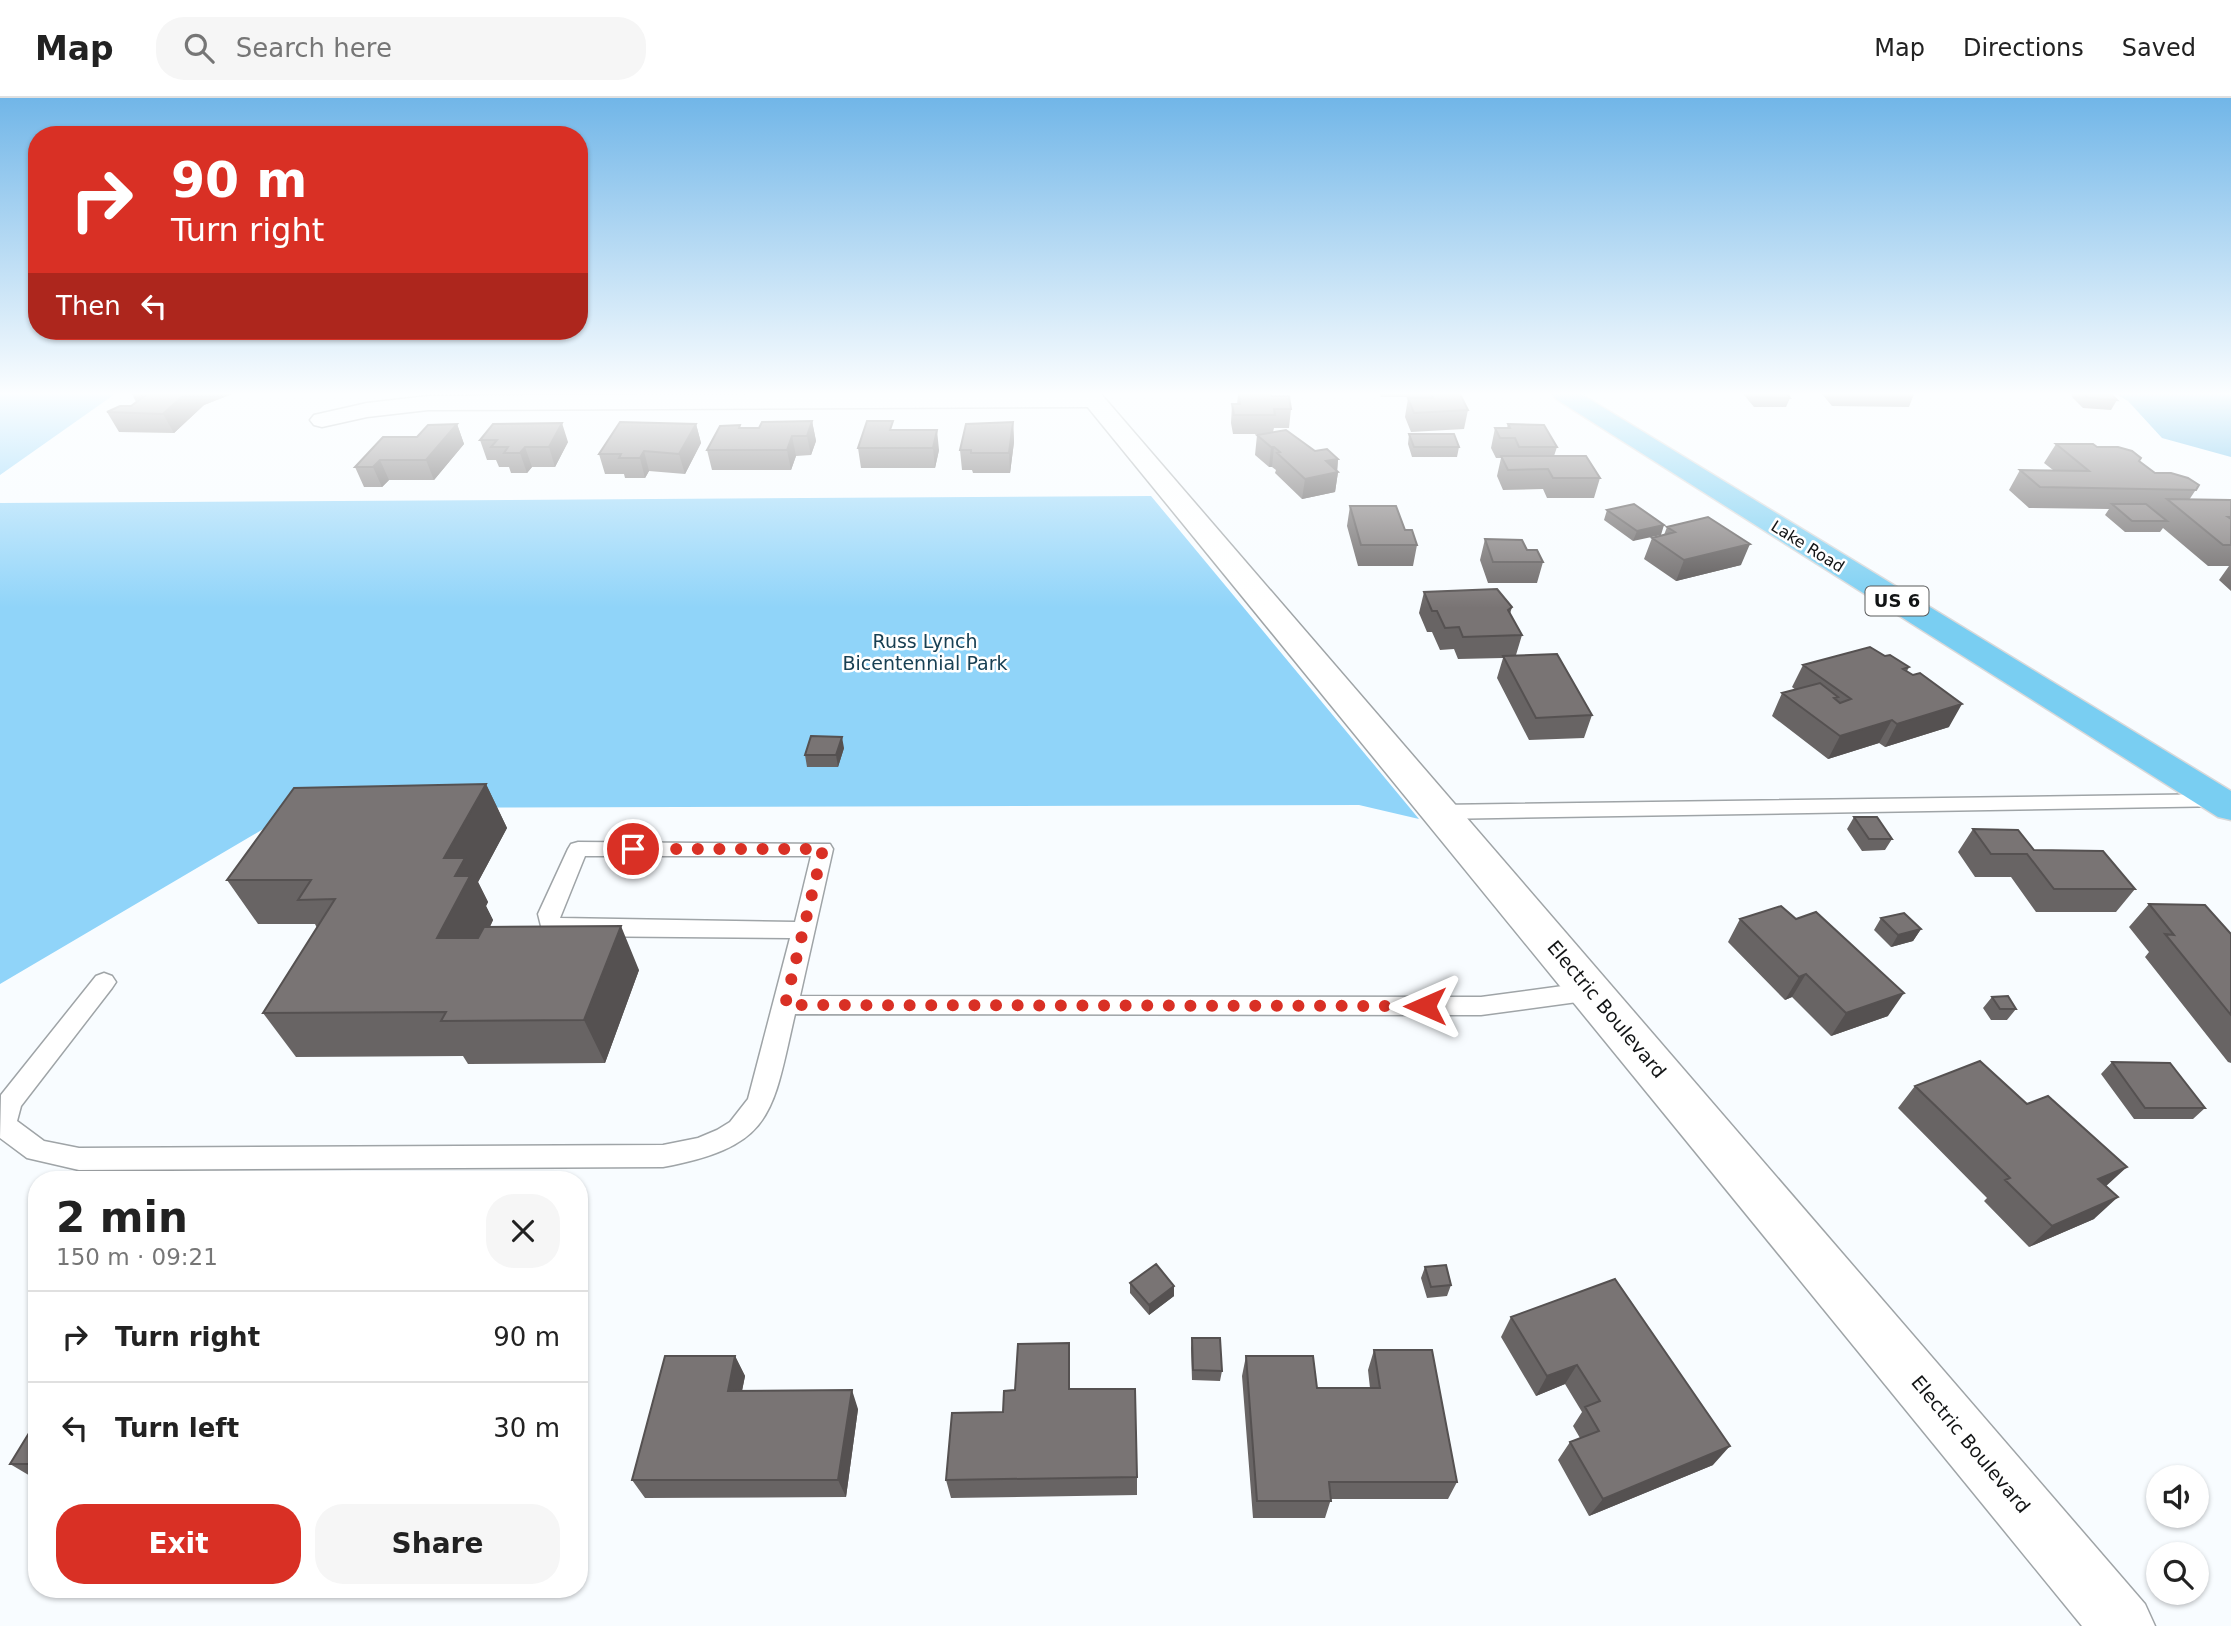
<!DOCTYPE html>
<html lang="en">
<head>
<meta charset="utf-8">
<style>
  body { margin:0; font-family:"DejaVu Sans",sans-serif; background:#f6f6f6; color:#222; height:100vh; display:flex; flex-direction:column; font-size:26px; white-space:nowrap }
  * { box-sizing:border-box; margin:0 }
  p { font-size:23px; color:#767676 }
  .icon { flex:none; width:38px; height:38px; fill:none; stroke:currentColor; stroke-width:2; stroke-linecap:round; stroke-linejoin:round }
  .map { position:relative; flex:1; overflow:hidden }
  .drawer { position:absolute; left:28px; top:1073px; width:560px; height:427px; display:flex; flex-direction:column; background:#fff; border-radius:28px; box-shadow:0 2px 5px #0004 }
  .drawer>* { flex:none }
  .guide { position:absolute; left:28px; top:28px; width:560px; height:214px; border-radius:28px; box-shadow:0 2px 5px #0004; background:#d93025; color:#fff; overflow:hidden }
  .fabs { position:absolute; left:2146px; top:1367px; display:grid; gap:14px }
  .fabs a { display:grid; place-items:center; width:63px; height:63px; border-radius:50%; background:#fff; box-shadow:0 2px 5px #0004; font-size:35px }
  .pin { position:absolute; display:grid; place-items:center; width:60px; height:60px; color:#fff; margin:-30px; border:4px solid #fff; border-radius:50%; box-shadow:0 2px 7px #0007 }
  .me { position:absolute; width:77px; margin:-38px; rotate:270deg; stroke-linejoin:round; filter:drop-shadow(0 0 5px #0008) }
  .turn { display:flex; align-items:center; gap:24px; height:147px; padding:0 28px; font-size:32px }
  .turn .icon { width:91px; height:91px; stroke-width:2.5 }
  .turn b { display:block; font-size:49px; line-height:60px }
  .then { display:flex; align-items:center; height:66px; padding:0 28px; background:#0003; gap:14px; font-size:26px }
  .round { display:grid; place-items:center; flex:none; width:74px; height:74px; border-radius:28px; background:#f6f6f6 }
  .summary { display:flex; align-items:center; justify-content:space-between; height:119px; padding:0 28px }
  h1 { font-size:42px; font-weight:800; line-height:52px }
  .button { display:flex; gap:14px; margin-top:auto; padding:14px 28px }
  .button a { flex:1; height:80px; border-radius:28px; background:#d93025; color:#fff; font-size:28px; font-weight:800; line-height:80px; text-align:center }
  .button a+a { background:#f6f6f6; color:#222 }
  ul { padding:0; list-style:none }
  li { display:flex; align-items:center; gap:21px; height:91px; padding:0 28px; border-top:2px solid #e0e0e0 }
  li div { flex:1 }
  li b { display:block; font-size:26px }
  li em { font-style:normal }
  header { display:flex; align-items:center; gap:42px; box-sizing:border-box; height:98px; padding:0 35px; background:#fff; border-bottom:2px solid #e0e0e0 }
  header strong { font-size:33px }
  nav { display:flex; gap:38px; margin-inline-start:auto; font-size:24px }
  .search { width:490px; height:63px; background:#f6f6f6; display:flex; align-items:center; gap:18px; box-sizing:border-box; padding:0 24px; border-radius:28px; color:#767676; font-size:26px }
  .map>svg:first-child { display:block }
  .green { fill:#90d4f9 }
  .water { fill:#5ebae9 }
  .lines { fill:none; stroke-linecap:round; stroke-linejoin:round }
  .service-casing { stroke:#9fa4a7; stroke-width:3 }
  .minor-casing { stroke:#9fa4a7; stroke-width:3 }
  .tertiary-casing { stroke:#9fa4a7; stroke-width:3 }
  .primary-casing { stroke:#d9d9da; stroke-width:3 }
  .service { fill:#fff; fill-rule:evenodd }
  .minor { fill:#fff; fill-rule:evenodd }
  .tertiary { fill:#fff; fill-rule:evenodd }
  .primary { fill:#79cef2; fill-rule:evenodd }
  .wall { fill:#686464 }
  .shaded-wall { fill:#555151 }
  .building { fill:#797474; stroke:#555151; stroke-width:2 }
  .route { stroke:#d93025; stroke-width:12; stroke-dasharray:0 21.6 }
  .labels { text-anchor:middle; stroke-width:5; stroke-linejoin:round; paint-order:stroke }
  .far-street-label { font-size:16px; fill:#121415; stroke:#fff }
  .shield { fill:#fff; stroke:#595a5b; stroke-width:2 }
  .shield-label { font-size:18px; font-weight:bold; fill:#121415 }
  .park-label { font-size:19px; fill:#184054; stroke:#fff }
  .street-label { font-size:19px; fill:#121415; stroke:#fff }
</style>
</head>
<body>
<header>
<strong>Map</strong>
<div class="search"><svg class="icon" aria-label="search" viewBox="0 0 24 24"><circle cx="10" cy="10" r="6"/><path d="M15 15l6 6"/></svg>Search here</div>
<nav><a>Map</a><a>Directions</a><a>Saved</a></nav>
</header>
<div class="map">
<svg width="2231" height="1528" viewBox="0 0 2231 1528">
  <rect width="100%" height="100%" fill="#f8fcff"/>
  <!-- green -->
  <path class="green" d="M0,296H115L0,377Z
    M1151,398L1419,721L1359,707L299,710L0,886V405Z"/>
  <!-- water -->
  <path class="water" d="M2116,296H2231V359L2162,340L2128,303Z"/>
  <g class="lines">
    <defs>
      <path id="service" d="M2221,696L2228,698L2231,703L2228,708L1439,721L1432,719L1429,714L1432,709L1439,707Z
        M578,744L830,746L833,751L800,898L1481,899L1592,884L1600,887L1604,893L1600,899L1592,902L1481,917L795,916C772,1016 774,1048 663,1069L79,1072L27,1060L0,1040L1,997L96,878L104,875L112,878L116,884L112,890L21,1008L17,1023L44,1043L79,1050L663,1047L698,1040L717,1032L730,1024L748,1001L790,840L568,838L542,832L538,816L568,751L571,746ZM585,758H811L795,824L560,820Z"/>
      <path id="minor" d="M773,296H1099L1105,302L1101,307L1093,309L428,312L367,319L322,329L314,327L310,322L314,317L367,305L428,298Z"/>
      <path id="tertiary" d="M1077,296H1101L2145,1506L2155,1528H2082Z"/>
      <path id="primary" d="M1553,296H1581L2231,693V722L2218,719L1556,301Z"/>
    </defs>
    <!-- service casing -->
    <use href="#service" class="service-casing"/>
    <!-- minor casing -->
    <use href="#minor" class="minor-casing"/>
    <!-- tertiary casing -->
    <use href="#tertiary" class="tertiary-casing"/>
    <!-- primary casing -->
    <use href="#primary" class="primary-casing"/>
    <!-- service -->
    <use href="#service" class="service"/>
    <!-- minor -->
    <use href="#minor" class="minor"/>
    <!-- tertiary -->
    <use href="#tertiary" class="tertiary"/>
    <!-- primary -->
    <use href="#primary" class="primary"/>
  </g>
  <!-- wall -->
  <path class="wall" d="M132,296H232L204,307L174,335L119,334L107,314L131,308L136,304Z
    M1238,296H1271L1272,298L1291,311L1289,330H1274L1273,334L1315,353L1338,361L1337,373L1338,374L1335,394L1302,401L1275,375L1276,372L1272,369H1269L1255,357L1257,337L1262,336H1233L1231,325L1232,306H1237Z
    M1380,296H1460L1468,312L1464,331L1411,334L1405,319L1408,300H1417V299H1381Z
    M1743,296H1787L1790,300L1786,309H1754Z
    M1822,296H1914L1909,309L1832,308Z
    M2073,296H2111L2117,302L2111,312L2083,310L2072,299Z
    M812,323L816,343L811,357L796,358L791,372H712L707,352L741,330H759Z
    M1013,324L1014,344L1010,375H973L972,372H962L960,352Z
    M457,326L464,346L434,382H389L382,389H364L355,369L417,339Z
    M696,326L701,345L685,376L649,373L645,380H625L624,376H605L599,356Z
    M1508,326L1557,349L1554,358L1600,380L1594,400H1547L1543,391L1503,392L1497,378L1501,360H1496L1491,350L1495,330H1507Z
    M894,332L939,352L935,370H861L858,350Z
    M1409,336L1459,349L1457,359H1412L1408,346Z
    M480,342L568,344L555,369H532L527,375H511L509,369H499L496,362H487Z
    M2056,346L2097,349L2139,363L2155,375L2199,387L2189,402H2231V493L2219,482L2229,468H2208L2163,430L2160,434H2125L2105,417L2109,411L2029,410L2009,392L2020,372H2053L2044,365Z
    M1350,408L1405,432L1417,447L1413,468H1358L1347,428Z
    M1607,412L1664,427L1633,443L1604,422Z
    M1667,429L1741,467L1676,483L1644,461L1652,440L1664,437Z
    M1485,441L1527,452L1543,464L1537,485H1488L1480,462Z
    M1424,494L1512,509L1510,516L1522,537L1516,557L1592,617L1584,640L1529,642L1497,580L1503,560L1458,561L1454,551L1440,552L1432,534H1427L1419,515Z
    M1885,558L1909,569L1907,573L1949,629L1885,649L1879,645L1828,661L1772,618L1782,595L1796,592L1792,589L1803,567Z
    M844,650L838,669H807L805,657Z
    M486,686L507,730L478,784L488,804L486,808L493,822L490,829L639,872L605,965L468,966L463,958L296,959L263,915L317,830L315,826H258L227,782Z
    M1854,719L1892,741L1885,752L1862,753L1847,731Z
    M1973,731L2034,752L2135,791L2116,814H2036L2011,779H1975L1958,754Z
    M2149,806L2231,836V965L2228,964L2145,859L2149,854L2129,829Z
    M1881,820L1921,831L1913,843L1891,849L1874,832Z
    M1740,821H1796L1888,918L1831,938L1792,899L1785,902L1728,844Z
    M1992,899L2016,911L2007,922H1991L1983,910Z
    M2112,964L2205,1010L2193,1021H2134L2101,976Z
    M1915,988L2027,1006L2106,1088L2094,1121L2029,1149L1984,1103L1987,1100L1898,1010Z
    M1425,1169L1451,1187L1447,1198L1427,1200L1421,1180Z
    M1130,1185L1174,1188V1198L1149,1217L1130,1195Z
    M1511,1219L1713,1367L1589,1418L1558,1362L1570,1344L1580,1340L1573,1328L1582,1314L1565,1286L1536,1298L1501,1239Z
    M1192,1240L1222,1273L1220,1283L1192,1282L1191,1250Z
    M1374,1252L1457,1384L1448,1401H1331L1325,1420H1253L1242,1278L1246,1258L1317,1290H1370L1368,1272Z
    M735,1258L745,1278L742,1293L858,1311L846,1399L645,1400L632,1382Z
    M1070,1265V1291L1137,1379V1397L951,1400L946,1382L1003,1314L1015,1292Z
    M37,1322V1382L10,1366Z"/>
  <!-- shaded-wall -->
  <path class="shaded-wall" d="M185,296H232L204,307L174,335L163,316Z
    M812,323L816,343L811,357L807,338Z
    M1013,324L1014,344L1010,375L1009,355Z
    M562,325L568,344L555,369L549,349Z
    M457,326L464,346L434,382L426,362Z
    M696,326L701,345L685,376L679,356Z
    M937,332L939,352L935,370L933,350Z
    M792,338L796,358L791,372L787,352Z
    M525,349L532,369L527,375L520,355Z
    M1271,349H1274L1272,369H1269Z
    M644,353L649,373L645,380L640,360Z
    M1338,361L1337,375L1338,374L1335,394L1302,401L1305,381L1326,363Z
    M380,362L389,382L382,389L373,369Z
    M1664,427L1661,437L1633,443L1637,433Z
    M1750,446L1741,467L1676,483L1684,462Z
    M1962,606L1949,629L1885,649L1897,626Z
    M1892,622L1879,645L1828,661L1840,638Z
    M842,639L844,650L838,669L836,657Z
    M486,686L507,730L478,784L488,804L486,808L493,822L462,884L437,840L444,760Z
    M621,828L639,872L605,965L584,922Z
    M1921,831L1913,843L1891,849L1898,837Z
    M1806,876L1792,899L1785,902L1799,879Z
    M1904,895L1888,918L1831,938L1846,915Z
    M2127,1069L2104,1090L2098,1081Z
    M2118,1099L2094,1121L2029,1149L2052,1128Z
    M1174,1188V1198L1149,1217V1207Z
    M1069,1245L1070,1265V1311L1069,1291Z
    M735,1258L745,1278L738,1312L728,1293Z
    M1577,1267L1565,1286L1536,1298L1547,1278Z
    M852,1292L858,1311L846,1399L838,1382Z
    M1730,1348L1713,1367L1589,1418L1603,1401Z"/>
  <!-- building -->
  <path class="building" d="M132,296H185L163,316L107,314L120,308H131L146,297Z
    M1239,296H1271L1272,298H1289L1291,311H1274L1275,317H1234L1232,306H1240Z
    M1432,296H1460L1468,312L1414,315L1408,300H1433Z
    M1755,296H1787L1790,300L1757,299Z
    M2084,296H2111L2117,302L2088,300Z
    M812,323L807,338H792L787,352H707L720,328L740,327L739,330H759L762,324Z
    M867,323H893L890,332H937L933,350H858Z
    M620,324L696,326L679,356L644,353L640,360H619L621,356H599Z
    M1013,324L1009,355H971V352H960L966,326Z
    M562,325L549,349H525L520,355H504L508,349H491L497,342H480L493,326Z
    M457,326L426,362H380L373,369H355L383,339H417L428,327Z
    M1508,326L1544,327L1557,349H1519L1515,340H1500L1495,330H1510Z
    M1286,332L1315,353L1327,351L1338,361L1326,363L1338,374L1305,381L1277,355L1280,354L1274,349H1271L1257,337Z
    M1409,336H1454L1459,349H1414Z
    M2056,346H2093L2097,349H2118L2132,353L2141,360L2139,363L2155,375H2171L2188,380L2199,387L2196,392L2040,389L2020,372L2089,373Z
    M1501,358H1586L1600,380H1553L1548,371L1508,372Z
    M2167,401L2231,402V419H2228L2231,421V447H2223Z
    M1634,406L1664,427L1637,433L1607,412Z
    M2112,406H2146L2167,423H2132Z
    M1350,408H1396L1405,432H1412L1417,447H1361Z
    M1708,419L1750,446L1684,462L1652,440L1675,434L1667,429Z
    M1485,441L1522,442L1527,452H1537L1543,464H1493Z
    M1497,491L1512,509L1508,512L1522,537L1463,539L1459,529L1445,530L1437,513H1432L1424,494Z
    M1870,549L1885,558L1890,557L1909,569L1903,571L1913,577L1920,575L1962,606L1897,626L1892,622L1840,638L1782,595L1820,585L1838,599L1834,600L1840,605L1851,601L1803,567Z
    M1557,556L1592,617L1536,620L1503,558Z
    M811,638L842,639L836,657H805Z
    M486,686L444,760H465L455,778H470L437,840H478L484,829L621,828L584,922L441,923L446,914L263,915L335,801L298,802L311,782H227L294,690Z
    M1854,719H1877L1892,741H1869Z
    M1973,731L2018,732L2034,752L2103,753L2135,791H2054L2027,756H1991Z
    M2149,806L2205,807L2231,836V917L2165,836L2174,837Z
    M1781,808L1796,821L1816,814L1904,895L1846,915L1806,876L1799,879L1740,821Z
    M1904,815L1921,831L1898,837L1881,820Z
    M2008,898L2016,911H2000L1992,899Z
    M1980,963L2027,1006L2048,998L2127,1069L2098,1081L2118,1099L2052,1128L2005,1082L2010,1080L1915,988Z
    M2112,964L2170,965L2205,1010H2145Z
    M1156,1166L1174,1188L1149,1207L1130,1185Z
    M1446,1167L1451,1187L1431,1189L1425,1169Z
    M1615,1181L1730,1348L1603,1401L1570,1344L1599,1333L1585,1309L1600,1303L1577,1267L1547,1278L1511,1219Z
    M1192,1240H1220L1222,1273L1193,1272Z
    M1069,1245V1291H1135L1137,1379L946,1382L952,1315L1003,1314L1004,1293L1015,1292L1018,1246Z
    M1374,1252H1432L1457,1384H1329L1331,1403H1257L1246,1258H1313L1317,1290H1380Z
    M665,1258H735L728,1293L852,1292L838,1382H632Z
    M37,1322V1366H10Z"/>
  <!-- sky -->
  <linearGradient id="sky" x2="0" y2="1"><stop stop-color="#71b6e8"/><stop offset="0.58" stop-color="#fcfeff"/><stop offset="1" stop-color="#fcfeff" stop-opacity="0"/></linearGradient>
  <rect width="2231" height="510" fill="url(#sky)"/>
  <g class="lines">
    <!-- route -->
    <path class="route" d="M633,751H823L785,907L1425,908"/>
  </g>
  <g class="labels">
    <!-- far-street labels -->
    <g class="far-street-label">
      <text transform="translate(1808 448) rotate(32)" y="6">Lake Road</text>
    </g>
    <!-- shield labels -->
    <rect class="shield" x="1865.5" y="488.5" width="63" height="29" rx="5"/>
    <g class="shield-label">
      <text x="1897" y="509">US 6</text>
    </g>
    <!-- park labels -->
    <g class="park-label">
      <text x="925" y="550">Russ Lynch<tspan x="925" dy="22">Bicentennial Park</tspan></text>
    </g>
    <!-- street labels -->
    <g class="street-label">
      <text transform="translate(1607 911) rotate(50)" y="7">Electric Boulevard</text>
      <text transform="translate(1971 1346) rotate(50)" y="7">Electric Boulevard</text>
    </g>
  </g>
</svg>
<div class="fabs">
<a><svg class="icon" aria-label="sound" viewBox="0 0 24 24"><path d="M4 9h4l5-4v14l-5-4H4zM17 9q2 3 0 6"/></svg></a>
<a><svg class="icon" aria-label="search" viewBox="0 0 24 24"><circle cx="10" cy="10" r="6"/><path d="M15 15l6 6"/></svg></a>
</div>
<div class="pin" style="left:633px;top:751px;background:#d93025"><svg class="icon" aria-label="arrive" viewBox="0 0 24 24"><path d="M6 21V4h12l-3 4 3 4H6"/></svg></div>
<svg class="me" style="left:1425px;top:908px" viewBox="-20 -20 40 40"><path d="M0-17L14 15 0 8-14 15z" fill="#d93025" stroke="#fff" stroke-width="4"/></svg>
<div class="guide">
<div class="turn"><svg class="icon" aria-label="right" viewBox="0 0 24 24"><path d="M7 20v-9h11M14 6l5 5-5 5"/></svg><div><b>90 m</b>Turn right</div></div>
<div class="then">Then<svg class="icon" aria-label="left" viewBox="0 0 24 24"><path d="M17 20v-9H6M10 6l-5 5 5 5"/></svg></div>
</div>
<section class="drawer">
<div class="summary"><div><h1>2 min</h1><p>150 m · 09:21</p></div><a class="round"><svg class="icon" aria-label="close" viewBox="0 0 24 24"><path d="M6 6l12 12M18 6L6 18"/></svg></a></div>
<ul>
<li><svg class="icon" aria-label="right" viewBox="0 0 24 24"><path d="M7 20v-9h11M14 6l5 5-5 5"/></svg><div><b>Turn right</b></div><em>90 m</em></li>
<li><svg class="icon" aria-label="left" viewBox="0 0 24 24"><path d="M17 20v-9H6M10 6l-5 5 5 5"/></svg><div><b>Turn left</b></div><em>30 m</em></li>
</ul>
<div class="button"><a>Exit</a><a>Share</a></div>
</section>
</div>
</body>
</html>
